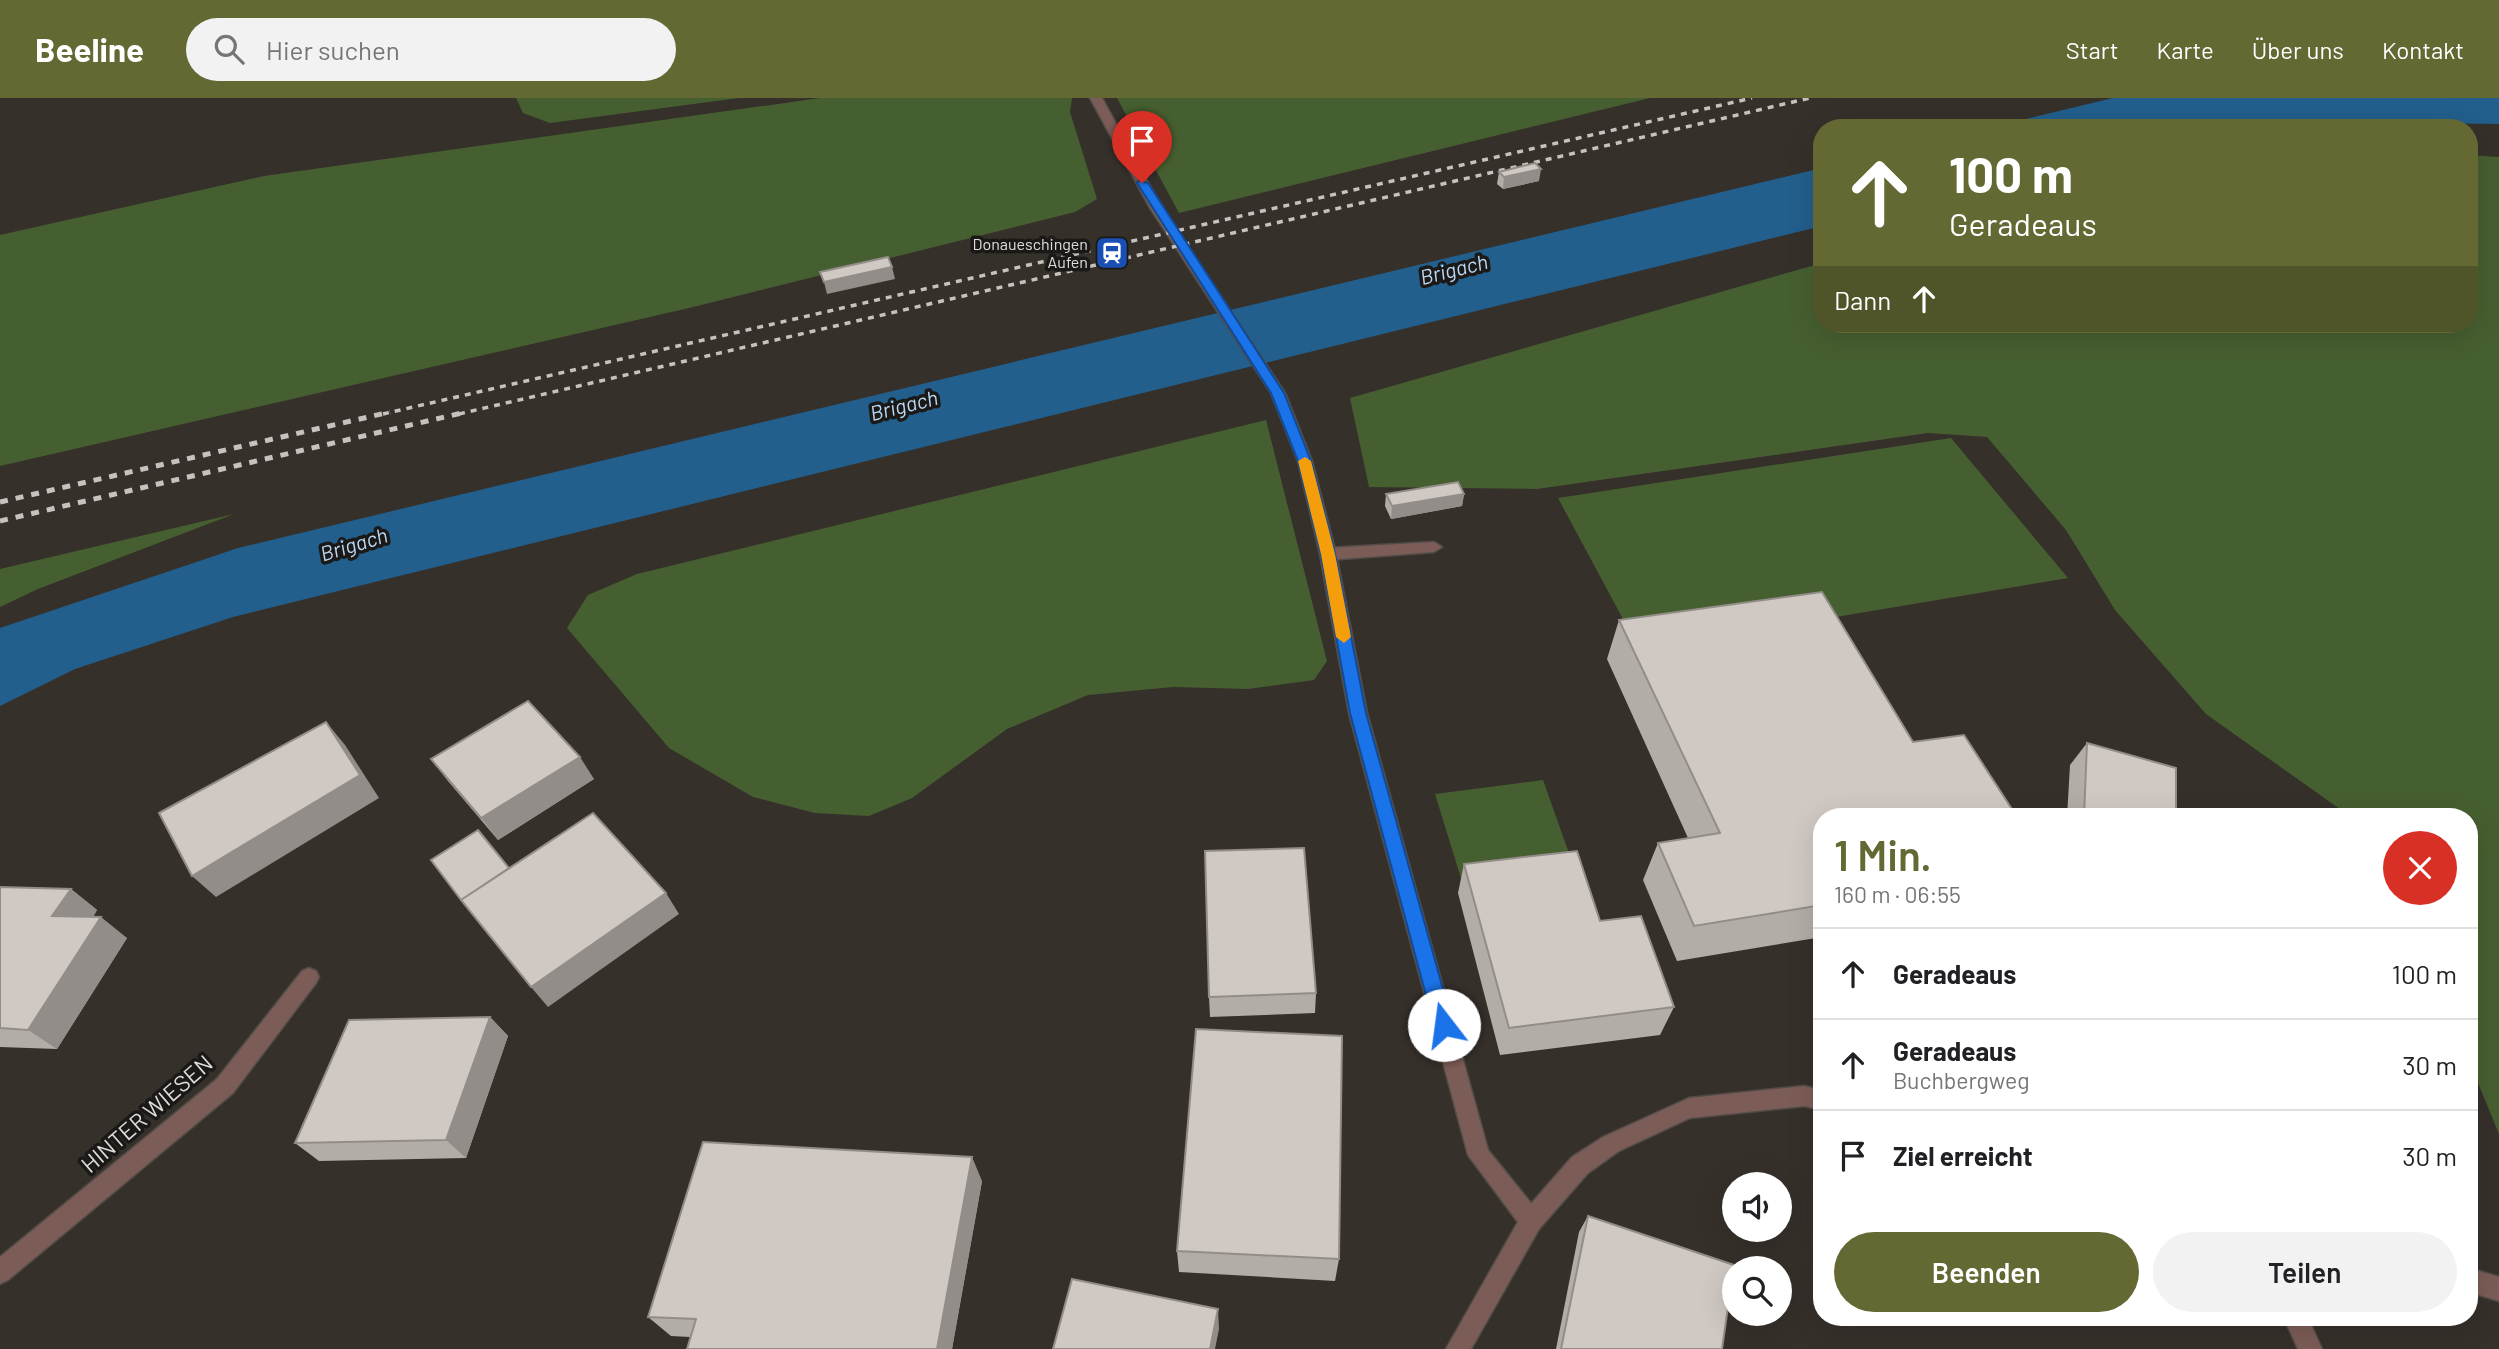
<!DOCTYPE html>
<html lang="de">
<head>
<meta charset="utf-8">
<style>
  body { margin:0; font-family:Barlow,sans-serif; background:#f2f2f2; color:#202124; height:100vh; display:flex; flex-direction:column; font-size:26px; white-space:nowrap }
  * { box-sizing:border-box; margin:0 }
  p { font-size:23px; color:#757577 }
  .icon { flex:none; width:38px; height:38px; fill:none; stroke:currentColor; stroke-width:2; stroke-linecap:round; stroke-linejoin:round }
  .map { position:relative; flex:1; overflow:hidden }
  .side { position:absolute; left:1813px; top:710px; width:665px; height:518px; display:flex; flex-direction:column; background:#fff; border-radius:28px; box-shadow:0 7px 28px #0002 }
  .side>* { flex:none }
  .hud { position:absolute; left:1813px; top:21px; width:665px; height:214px; border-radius:28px; box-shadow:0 7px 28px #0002; background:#646934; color:#fff; overflow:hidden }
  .buttons { position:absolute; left:1722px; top:1074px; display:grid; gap:14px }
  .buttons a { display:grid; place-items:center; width:70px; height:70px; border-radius:50%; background:#fff; box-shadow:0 7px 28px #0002; font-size:35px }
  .pin { position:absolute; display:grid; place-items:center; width:60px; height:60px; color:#fff; margin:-72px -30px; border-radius:50% 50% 50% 0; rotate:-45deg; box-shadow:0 0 7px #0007 }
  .pin .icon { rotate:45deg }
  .me { position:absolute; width:77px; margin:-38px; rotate:345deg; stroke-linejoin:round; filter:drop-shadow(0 0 5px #0008) }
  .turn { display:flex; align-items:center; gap:24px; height:147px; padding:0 21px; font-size:32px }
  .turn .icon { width:91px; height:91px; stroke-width:2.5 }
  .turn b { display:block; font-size:49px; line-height:60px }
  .then { display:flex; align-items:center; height:66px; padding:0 21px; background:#0003; gap:14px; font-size:26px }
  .round { display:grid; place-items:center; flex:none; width:74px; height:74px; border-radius:37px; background:#f2f2f2 }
  .headline { display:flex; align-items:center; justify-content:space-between; height:119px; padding:0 21px }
  h1 { font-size:42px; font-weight:600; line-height:52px; color:#646934 }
  .action { display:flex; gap:14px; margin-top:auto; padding:14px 21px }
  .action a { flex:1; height:80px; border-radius:42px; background:#646934; color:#fff; font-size:28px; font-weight:600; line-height:80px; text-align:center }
  .action a+a { background:#f2f2f2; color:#202124 }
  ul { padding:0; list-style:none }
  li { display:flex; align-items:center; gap:21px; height:91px; padding:0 21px; border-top:2px solid #e0e0e0 }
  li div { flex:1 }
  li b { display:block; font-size:26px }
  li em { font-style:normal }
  header { display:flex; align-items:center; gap:42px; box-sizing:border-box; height:98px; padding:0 35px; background:#646934; color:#fff }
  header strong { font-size:33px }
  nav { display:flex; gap:38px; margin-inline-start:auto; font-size:24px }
  .search { width:490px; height:63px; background:#f2f2f2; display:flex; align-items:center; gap:18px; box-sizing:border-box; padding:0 24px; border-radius:38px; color:#757577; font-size:26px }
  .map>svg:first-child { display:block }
  .green { fill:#465f30 }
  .water { fill:#225f8c }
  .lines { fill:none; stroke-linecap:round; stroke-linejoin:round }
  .service-casing { stroke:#514c47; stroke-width:3 }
  .minor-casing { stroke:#514c47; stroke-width:3 }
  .tertiary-casing { stroke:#514c47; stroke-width:3 }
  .service { fill:#7c5c56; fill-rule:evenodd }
  .minor { fill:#7c5c56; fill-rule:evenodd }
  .tertiary { fill:#7c5c56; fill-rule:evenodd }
  .rail-far1 { stroke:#c6c2bf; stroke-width:3.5; stroke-dasharray:6 6; stroke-linecap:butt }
  .rail { stroke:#c6c2bf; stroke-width:5; stroke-dasharray:8 8; stroke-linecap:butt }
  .wall { fill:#b3ada8 }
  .shaded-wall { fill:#928d88 }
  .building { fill:#d0c9c3; stroke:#928d88; stroke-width:2 }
  .route { fill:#1a73e8; stroke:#114b97; stroke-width:2 }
  .slow { fill:#f59e0b }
  .labels { text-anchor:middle; stroke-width:7; stroke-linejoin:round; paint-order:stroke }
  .far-poi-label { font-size:16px; fill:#e0dcd9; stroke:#1b1917; text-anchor:end }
  .water-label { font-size:21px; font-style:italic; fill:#b9d8f4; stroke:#1b1917 }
  .near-street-label { font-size:23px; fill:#e0dcd9; stroke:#1b1917 }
</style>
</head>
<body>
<header>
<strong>Beeline</strong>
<div class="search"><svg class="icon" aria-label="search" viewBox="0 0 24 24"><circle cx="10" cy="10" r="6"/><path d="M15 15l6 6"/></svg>Hier suchen</div>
<nav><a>Start</a><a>Karte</a><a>Über uns</a><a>Kontakt</a></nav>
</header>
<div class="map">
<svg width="2499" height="1251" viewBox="0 0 2499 1251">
  <rect width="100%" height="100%" fill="#36302b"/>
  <!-- green -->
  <path class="green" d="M516,0H739L550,25L523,15Z
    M820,0H1072L1070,14L1097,101L1075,114L689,210L0,368V137L264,78Z
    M1117,0H1650L1179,115Z
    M2469,57L2499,59V1036L2469,963V719H2351L2206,616L2115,512L2066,432L1987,339L1928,335L1537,391L1369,389L1350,300L1822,165V226H2469Z
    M1266,322L1327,563L1314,582L1248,591L1173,589L1088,597L1007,631L912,700L869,718L815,715L753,699L669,650L567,530L588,497L637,476Z
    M1951,340L2068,480L1800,525L1631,536L1558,400Z
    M234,416L38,491L0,509V471Z
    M1543,682L1576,775L1464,790L1435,696Z"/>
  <!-- water -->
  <path class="water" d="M2113,0H2499V26L2345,24L2282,30H1989Z
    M1822,70V128L233,519L75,571L0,608V530L238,450Z"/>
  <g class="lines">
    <defs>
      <path id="service" d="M1434,444L1442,449L1434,454L1328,462L1320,456L1328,450Z
        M2284,1220H2308L2322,1251H2298Z"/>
      <path id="minor" d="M1090,0H1102L1162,110L1285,295L1312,363L1336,456L1367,615L1488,1052L1539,1115L1542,1123L1539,1131L1531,1134L1523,1131L1468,1057L1349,615L1320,456L1298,363L1271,295L1150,110Z
        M309,870L316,873L319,879L316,885L233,995L8,1182L0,1186V1159L217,981L302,873Z"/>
      <path id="tertiary" d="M1804,988L1822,992V1012L1804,1008L1690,1020L1619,1053L1588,1075L1539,1131L1471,1251H1446L1523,1115L1572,1059L1603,1039L1689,1000Z
        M2469,1170L2499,1179V1203L2469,1194Z"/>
    </defs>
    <!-- service casing -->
    <use href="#service" class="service-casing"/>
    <!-- minor casing -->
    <use href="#minor" class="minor-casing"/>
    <!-- tertiary casing -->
    <use href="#tertiary" class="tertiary-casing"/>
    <!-- service -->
    <use href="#service" class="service"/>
    <!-- minor -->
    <use href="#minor" class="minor"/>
    <!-- tertiary -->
    <use href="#tertiary" class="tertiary"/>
    <!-- rail-far1 -->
    <path class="rail-far1" d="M383,316L1752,0
      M459,316L1810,0"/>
    <!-- rail -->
    <path class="rail" d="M0,404L390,314
      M0,423L466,314"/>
  </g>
  <!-- wall -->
  <path class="wall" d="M1499,74L1539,83L1503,91L1497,86Z
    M1386,396H1464L1462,408L1391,421L1385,408Z
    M1619,522L1822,719V839L1677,863L1643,782L1658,745L1688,740L1607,561Z
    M2087,645L2176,719H2067L2070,667Z
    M431,661L594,681L498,742L448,683Z
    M1464,766L1600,823L1674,909L1660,937L1500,957L1458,795Z
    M0,789L71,791L97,812L93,819L127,840L57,951L0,949Z
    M1316,895L1315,915L1210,919L1209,899Z
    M490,919L508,938L466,1060L319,1063L295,1045Z
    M982,1083L952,1251H687L690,1239L671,1238L648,1219Z
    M1588,1118L1722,1251H1556L1579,1134Z
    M1177,1153L1339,1161L1335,1183L1179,1174Z"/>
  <!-- shaded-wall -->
  <path class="shaded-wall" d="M1541,71L1539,83L1503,91L1504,79Z
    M892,169L895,181L827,196L824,184Z
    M1464,396L1462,408L1391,421L1392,408Z
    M326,624L345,647L379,700L216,799L192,778Z
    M580,659L594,681L498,742L481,720Z
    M71,791L97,812L79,839L52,818Z
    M666,795L679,816L548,909L531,889Z
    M101,819L127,840L57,951L28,932Z
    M490,919L508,938L466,1060L446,1042Z
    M972,1059L982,1083L952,1251H937Z
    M1218,1211L1219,1231L1215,1251H1210Z"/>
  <!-- building -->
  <path class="building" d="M1535,65L1541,71L1504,79L1499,74Z
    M888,159L892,169L824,184L820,174Z
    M1458,384L1464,396L1392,408L1386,396Z
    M1822,494L1913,644L1964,637L2017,719H1822V807L1694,828L1658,745L1720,735L1619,522Z
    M528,603L580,659L481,720L431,661Z
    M326,624L360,677L192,778L159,715Z
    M2087,645L2176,670V719H2084Z
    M593,715L666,795L531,889L461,802Z
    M478,732L509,770L461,802L431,762Z
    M1304,750L1316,895L1209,899L1205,753Z
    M1577,753L1600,823L1641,818L1674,909L1509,930L1464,766Z
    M0,789L71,791L52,818L101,819L28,932L0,930Z
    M490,919L446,1042L295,1045L349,922Z
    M1196,931L1342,938L1339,1161L1177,1153Z
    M703,1044L972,1059L937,1251H687L696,1221L648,1219Z
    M1588,1118L1734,1167L1722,1251H1561Z
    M1072,1181L1218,1211L1210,1251H1053Z"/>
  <!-- route -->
  <path class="route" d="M1138,83L1148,85L1284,295L1311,363L1335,456L1366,615L1453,927L1450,933L1444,936L1437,933L1434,927L1350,615L1321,456L1298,363L1271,295L1137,85Z"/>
  <!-- slow -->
  <path class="slow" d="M1305,359L1311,363L1335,456L1351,539L1344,545L1336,539L1321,456L1298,363Z"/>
  <!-- icons -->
  <defs>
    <symbol id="station-square" viewBox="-11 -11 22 22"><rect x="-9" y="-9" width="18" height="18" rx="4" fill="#1a4fb4" stroke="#1b1917"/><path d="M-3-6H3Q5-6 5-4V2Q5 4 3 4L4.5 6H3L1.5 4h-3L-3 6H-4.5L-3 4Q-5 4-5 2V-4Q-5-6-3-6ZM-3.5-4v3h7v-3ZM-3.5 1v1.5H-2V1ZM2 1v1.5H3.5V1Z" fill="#fff"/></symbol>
  </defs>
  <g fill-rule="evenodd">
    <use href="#station-square" x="1093" y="136" width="38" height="38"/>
  </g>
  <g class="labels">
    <!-- far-poi labels -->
    <g class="far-poi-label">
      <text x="1088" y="152">Donaueschingen<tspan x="1088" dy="18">Aufen</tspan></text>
    </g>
    <!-- water labels -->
    <g class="water-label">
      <text transform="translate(1454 172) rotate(-14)" y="7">Brigach</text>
      <text transform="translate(904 308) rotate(-14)" y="7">Brigach</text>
      <text transform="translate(354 447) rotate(-17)" y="7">Brigach</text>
    </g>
    <!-- near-street labels -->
    <g class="near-street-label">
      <text transform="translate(147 1016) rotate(-41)" y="8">HINTER WIESEN</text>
    </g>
  </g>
</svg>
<div class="buttons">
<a><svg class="icon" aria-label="sound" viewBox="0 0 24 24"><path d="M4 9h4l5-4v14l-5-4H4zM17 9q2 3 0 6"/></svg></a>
<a><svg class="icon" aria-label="search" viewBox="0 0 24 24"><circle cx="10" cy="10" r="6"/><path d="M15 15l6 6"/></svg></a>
</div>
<div class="pin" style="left:1142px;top:85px;background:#d93025"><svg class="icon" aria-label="arrive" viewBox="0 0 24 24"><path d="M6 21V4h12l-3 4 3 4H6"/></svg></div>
<svg class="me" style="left:1444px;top:927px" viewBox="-20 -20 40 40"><circle r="19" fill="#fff"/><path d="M0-13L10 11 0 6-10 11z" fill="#1a73e8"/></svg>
<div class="hud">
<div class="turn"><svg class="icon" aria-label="ahead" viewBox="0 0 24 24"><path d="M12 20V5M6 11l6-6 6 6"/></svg><div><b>100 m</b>Geradeaus</div></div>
<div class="then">Dann<svg class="icon" aria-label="ahead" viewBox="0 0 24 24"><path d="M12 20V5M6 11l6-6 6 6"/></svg></div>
</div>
<section class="side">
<div class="headline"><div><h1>1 Min.</h1><p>160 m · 06:55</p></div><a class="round" style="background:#d93025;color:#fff"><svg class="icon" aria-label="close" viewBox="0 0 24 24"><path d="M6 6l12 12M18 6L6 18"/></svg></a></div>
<ul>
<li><svg class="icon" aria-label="ahead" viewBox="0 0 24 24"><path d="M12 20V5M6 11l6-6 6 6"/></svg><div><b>Geradeaus</b></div><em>100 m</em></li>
<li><svg class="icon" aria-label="ahead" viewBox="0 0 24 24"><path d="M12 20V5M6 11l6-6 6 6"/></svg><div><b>Geradeaus</b><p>Buchbergweg</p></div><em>30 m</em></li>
<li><svg class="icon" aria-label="arrive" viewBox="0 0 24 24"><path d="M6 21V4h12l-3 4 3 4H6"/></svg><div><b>Ziel erreicht</b></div><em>30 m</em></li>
</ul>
<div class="action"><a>Beenden</a><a>Teilen</a></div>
</section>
</div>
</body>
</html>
